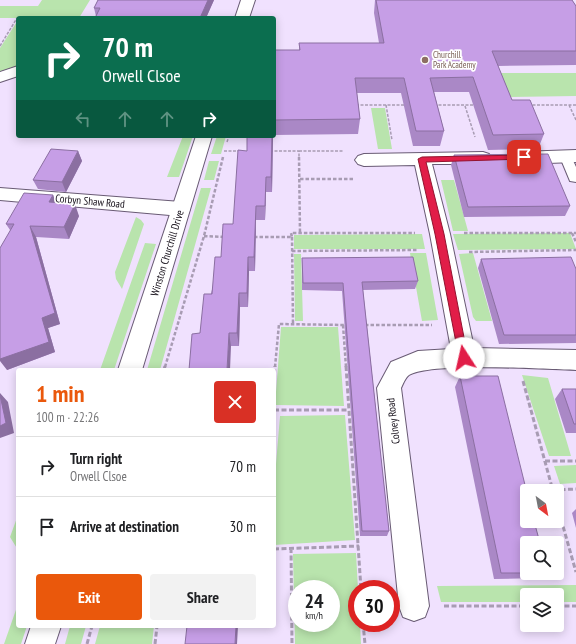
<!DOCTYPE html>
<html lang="en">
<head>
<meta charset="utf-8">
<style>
  body { margin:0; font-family:"PT Sans Narrow",sans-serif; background:#f2f2f2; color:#202124; height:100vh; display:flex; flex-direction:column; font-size:15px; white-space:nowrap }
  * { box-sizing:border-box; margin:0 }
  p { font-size:13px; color:#757577 }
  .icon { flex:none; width:22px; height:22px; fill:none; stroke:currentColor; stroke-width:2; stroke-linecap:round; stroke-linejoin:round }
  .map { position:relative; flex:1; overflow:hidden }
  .details { position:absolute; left:16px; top:368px; width:260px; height:260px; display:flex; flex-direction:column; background:#fff; border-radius:4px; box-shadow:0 2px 10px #0003 }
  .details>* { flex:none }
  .hud { position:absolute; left:16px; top:16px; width:260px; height:122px; border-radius:4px; box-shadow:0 2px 10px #0003; background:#0b6e4f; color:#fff; overflow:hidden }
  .needle { width:26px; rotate:148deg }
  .fabs { position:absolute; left:520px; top:484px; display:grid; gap:8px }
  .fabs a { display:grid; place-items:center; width:44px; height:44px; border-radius:4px; background:#fff; box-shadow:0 2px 10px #0003; font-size:20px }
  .speed { position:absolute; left:288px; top:580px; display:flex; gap:8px; font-size:20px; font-weight:700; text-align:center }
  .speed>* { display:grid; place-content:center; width:52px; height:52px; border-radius:50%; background:#fff; box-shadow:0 2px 10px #0003; line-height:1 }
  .speed small { font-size:10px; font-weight:400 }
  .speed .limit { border:6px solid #d22; background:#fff; color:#111 }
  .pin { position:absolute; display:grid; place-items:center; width:34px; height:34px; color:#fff; margin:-17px; border-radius:8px; box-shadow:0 2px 6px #0006 }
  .me { position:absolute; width:44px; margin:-22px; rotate:350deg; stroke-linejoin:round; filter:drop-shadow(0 0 3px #0008) }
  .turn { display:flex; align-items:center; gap:14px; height:84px; padding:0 20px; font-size:18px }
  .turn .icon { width:52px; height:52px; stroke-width:2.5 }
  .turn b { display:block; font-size:28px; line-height:34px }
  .lanes { display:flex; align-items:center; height:38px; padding:0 20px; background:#0003; justify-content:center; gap:20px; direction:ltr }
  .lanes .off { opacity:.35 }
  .round { display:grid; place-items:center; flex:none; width:42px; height:42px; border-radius:4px; background:#f2f2f2 }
  .headline { display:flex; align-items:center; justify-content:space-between; height:68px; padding:0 20px }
  h1 { font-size:24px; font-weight:700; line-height:30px; color:#ea580c }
  .button { display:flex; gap:8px; margin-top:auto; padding:8px 20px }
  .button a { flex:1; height:46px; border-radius:4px; background:#ea580c; color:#fff; font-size:16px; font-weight:700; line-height:46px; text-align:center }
  .button a+a { background:#f2f2f2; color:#202124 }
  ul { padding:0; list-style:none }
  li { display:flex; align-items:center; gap:12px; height:60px; padding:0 20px; border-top:1px solid #e0e0e0 }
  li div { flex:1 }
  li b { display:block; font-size:15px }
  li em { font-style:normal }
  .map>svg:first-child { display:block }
  .green { fill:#b9e4ad; fill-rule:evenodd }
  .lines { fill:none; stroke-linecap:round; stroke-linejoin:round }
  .lane-casing { stroke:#695b74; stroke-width:2 }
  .street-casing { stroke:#695b74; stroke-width:2 }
  .secondary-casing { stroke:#695b74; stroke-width:2 }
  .path-far2 { stroke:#a89cb3; stroke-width:1.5; stroke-dasharray:3 1.5; stroke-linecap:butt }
  .path-far1 { stroke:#a89cb3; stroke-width:2.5; stroke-dasharray:3.5 2; stroke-linecap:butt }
  .path { stroke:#a89cb3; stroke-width:3; stroke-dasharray:5 2.5; stroke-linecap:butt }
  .lane { fill:#fff; fill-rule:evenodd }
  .street { fill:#fff; fill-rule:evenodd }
  .secondary { fill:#fff; fill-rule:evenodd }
  .wall { fill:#aa88c6 }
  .shaded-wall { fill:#8b6fa1 }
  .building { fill:#c69ee6; stroke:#8b6fa1 }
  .route { fill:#e11d48; stroke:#92132f }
  .education-dot { fill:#8d6e63; stroke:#fff; stroke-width:1.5 }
  .labels { text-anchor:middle; stroke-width:3.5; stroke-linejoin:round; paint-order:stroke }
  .far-education-label { font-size:9px; fill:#785e54; stroke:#fff; text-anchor:start }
  .street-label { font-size:11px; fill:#150f19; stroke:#fff }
</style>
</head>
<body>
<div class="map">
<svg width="576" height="644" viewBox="0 0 576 644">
  <rect width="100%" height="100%" fill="#f0e1fe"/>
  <!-- green -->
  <path class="green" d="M42,0H90L79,18H0V6H38Z
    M18,20V66L0,72V48Z
    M500,73H576V96L510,97Z
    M371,108H385L392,149H378Z
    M183,136H193L179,177H167Z
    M217,136H226L221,154H211Z
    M209,161H219L214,180H204Z
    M441,180H454L468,231H453Z
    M201,188H211L160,370H147Z
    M136,217L141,220L144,224L122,289L116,279L115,272Z
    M570,233L576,249L458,250L453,234Z
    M422,234L425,249H294V235Z
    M145,243L156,244L114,370H100Z
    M410,253H426L438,320L422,321Z
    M473,253L492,321H476L473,317L459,254Z
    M294,254H301L303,321H295Z
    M281,327H338L344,406L275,405Z
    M522,375L548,378L571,456H549Z
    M345,415L355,540L274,545V488L280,416Z
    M576,465V483L560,484L554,466Z
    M18,515V550L10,537Z
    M356,553L358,589L357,623H360L361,644H295L293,554ZM297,589H331V623H297Z
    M576,585V602H557V595H527V602H441L437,586Z
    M18,604V626H27L21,644H4Z
    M70,626H86L81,644H65Z
    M100,626H154L152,644H95Z"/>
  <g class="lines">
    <defs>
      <path id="lane" d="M566,153L570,154L576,167V182L570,181L560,157L562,154Z"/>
      <path id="street" d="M18,66V76L0,82V72Z
        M576,150V162L519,164L513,162L510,158L513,154L519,152Z
        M483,152L489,154L492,158L489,162L483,164H432L450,234L474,348L576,350V370C545,369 430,362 409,375C405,378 403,384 401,388L429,606L425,617L414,621L403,617L399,606L377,388L391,362L418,351L451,349L430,234L415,165L364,166L358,164L355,160L358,156L364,154Z
        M0,188L181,202L188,204L190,209L188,214L181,216L0,200Z"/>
      <path id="secondary" d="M241,0H255L249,18H235Z
        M196,136H212L142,370H118Z
        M31,626H61L55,644H25Z"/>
    </defs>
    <!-- lane casing -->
    <use href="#lane" class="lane-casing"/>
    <!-- street casing -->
    <use href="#street" class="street-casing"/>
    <!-- secondary casing -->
    <use href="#secondary" class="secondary-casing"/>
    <!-- path-far2 -->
    <path class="path-far2" d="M0,46L17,18
      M356,105H405
      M386,105L392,140
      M434,105H475
      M528,105H576
      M569,105L576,120
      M465,106L475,137
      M227,142L229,136
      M224,151H241
      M270,151H299V158
      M299,151H343"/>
    <!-- path-far1 -->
    <path class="path-far1" d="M299,157L300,233
      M300,179H354
      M464,233H576
      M572,233L576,242
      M204,236L225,237
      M254,237H292L291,233H415
      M292,237L293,324
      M292,251L418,250
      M469,252L576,250
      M343,325L346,367
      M365,325H432
      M165,367L204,236L223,157
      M275,367L279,324L344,325"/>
    <!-- path -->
    <path class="path" d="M346,366L361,589
      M164,370L165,366
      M523,381L553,491
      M274,382L275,366
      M274,410H348
      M545,461H576
      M553,490L576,489
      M557,505L576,572
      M291,548L292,644
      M274,549L359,546
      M444,606H527
      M557,606H576
      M363,623L365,644
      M87,644L92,626
      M155,644L157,626"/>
    <!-- lane -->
    <use href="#lane" class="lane"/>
    <!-- street -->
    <use href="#street" class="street"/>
    <!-- secondary -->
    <use href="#secondary" class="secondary"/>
  </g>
  <!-- wall -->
  <path class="wall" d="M98,0H214L206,18L96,16L94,8Z
    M375,0H572L576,6V65L498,66L512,100L544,134L538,149L488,150L469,92H434L444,131L440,146H413L401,93H357L360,119L358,134L274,135V50H299V43H379L374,13Z
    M273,136L272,192H266L265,220H256L255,271H249L248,307H240L239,346H231L200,333L221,257L233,224L247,151Z
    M78,151L82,161L66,192L38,189L33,180Z
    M454,155L570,206L565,216L464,217L451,165Z
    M53,195L56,203L79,216L69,239L36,237L60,324L48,328L55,352L7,370L10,230L6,224Z
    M302,258L418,281L415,289L363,290L389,531L387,536H360L342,291L302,290Z
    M481,259L576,269V343L499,344L478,268Z
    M460,376L527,543V573H546L538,578L494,579L455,387Z
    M562,389H576V433H566L555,399Z
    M576,509V528L572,513Z"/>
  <!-- shaded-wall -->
  <path class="shaded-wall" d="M208,0H214L206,18H200Z
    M272,136H273L272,192L271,177Z
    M78,151L82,161L66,192L62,182Z
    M266,177V192L265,220V206Z
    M53,195L58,207L49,202Z
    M75,204L79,216L69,239L64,227Z
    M256,206V220L255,271L254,257Z
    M30,226L36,237L60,324L48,328L55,352L7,370L0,361V359L42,318Z
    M248,257L249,271L248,307L247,293Z
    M239,293L240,307L239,346L237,333Z
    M229,333L231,346L230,370H227Z
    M0,393L8,402L14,433L0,438Z
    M236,626H238L237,644H235Z"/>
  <!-- building -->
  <path class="building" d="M98,0H208L200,18H95L100,8H94Z
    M376,0H572L576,6V51H492L512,100H530L544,134L493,135L473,77L430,78L444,131H416L404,78H355L360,119L274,120V50H300L299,43H384Z
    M247,136H272L271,177H266L265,206H256L254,257H248L247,293H239L237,333H229L227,370H189L192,334L200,333L204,294H212L215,257H221L223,224H233L238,150L247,151Z
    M51,149L78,151L62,182L33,180Z
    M548,154L570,206L468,207L454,155Z
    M24,193L53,195L49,202L75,204L64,227L30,226L55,313L42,318L49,342L0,359V248L14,224H6Z
    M413,257L418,281L362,282L389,531H362L343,283H303L302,258Z
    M571,257L576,269V335H504L481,259Z
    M460,376H498L527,493V521H534L540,543H527V573H501Z
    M562,389H576V424H574Z
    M0,395L6,423L0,426Z
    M187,626H236L235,644H185Z"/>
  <!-- route -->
  <path class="route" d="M524,155L526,156V159L426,162L444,234L468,358L467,361H460L459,358L435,234L418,159L422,157Z"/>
  <!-- markers -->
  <circle class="education-dot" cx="425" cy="60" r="4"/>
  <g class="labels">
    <!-- far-education labels -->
    <g class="far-education-label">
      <text x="433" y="58">Churchill<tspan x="433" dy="10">Park Academy</tspan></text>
    </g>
    <!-- street labels -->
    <g class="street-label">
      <text transform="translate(90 201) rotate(5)" y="4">Corbyn Shaw Road</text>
      <text transform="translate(167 253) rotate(-73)" y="4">Winston Churchill Drive</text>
      <text transform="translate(393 421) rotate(-97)" y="4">Colney Road</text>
    </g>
  </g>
</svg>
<div class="fabs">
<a><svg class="needle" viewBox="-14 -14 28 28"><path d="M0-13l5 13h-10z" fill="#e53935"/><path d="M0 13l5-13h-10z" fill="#757577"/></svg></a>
<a><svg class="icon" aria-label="search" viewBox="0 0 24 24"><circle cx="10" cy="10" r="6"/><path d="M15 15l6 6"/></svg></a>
<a><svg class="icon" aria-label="layers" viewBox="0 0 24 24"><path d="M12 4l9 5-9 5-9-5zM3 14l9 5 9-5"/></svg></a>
</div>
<div class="speed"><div>24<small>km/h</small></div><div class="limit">30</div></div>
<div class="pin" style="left:524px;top:157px;background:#d93025"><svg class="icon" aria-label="arrive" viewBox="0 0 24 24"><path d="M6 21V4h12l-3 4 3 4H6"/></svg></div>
<svg class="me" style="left:464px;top:358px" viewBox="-20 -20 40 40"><circle r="19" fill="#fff"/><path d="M0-13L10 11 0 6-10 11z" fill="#e11d48"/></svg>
<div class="hud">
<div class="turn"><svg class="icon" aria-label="right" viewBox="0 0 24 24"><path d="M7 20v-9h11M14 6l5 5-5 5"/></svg><div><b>70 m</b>Orwell Clsoe</div></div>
<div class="lanes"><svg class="icon off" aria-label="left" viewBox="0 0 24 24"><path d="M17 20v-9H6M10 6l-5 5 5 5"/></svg><svg class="icon off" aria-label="ahead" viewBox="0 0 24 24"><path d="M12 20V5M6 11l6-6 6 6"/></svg><svg class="icon off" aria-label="ahead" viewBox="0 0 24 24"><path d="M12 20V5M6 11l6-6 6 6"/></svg><svg class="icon" aria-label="right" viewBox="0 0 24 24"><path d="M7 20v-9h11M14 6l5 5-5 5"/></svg></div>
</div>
<section class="details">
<div class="headline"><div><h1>1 min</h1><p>100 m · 22:26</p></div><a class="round" style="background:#d93025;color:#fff"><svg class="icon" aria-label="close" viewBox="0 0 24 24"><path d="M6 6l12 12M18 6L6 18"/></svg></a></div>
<ul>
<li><svg class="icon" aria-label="right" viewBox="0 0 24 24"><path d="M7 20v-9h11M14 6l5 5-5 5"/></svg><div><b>Turn right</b><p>Orwell Clsoe</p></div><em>70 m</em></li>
<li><svg class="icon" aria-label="arrive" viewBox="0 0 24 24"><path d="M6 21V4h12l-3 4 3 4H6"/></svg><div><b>Arrive at destination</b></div><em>30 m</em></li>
</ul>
<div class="button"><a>Exit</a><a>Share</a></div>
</section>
</div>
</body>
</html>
